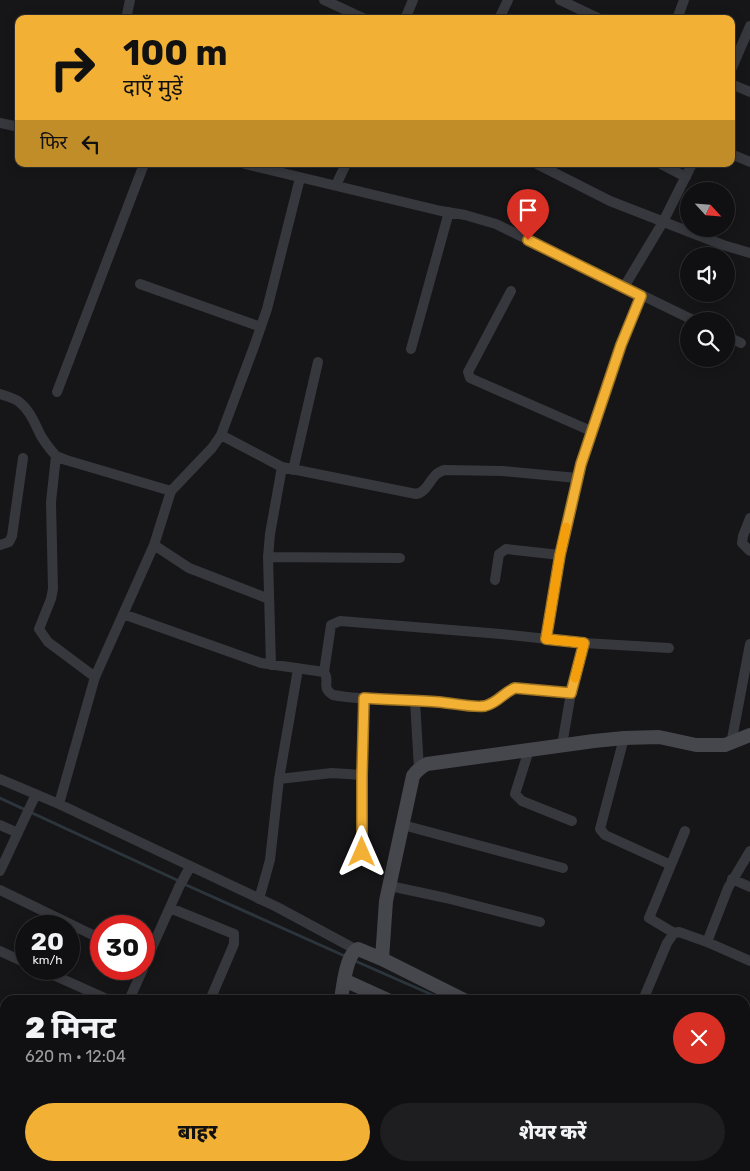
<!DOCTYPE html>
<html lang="hi">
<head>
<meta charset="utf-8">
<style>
  body { margin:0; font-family:Rubik,"Noto Sans Devanagari",sans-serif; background:#1e1e20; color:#f1f3f6; height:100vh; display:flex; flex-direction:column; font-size:19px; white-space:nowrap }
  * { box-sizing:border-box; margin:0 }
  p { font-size:16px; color:#9c9d9f }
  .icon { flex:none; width:28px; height:28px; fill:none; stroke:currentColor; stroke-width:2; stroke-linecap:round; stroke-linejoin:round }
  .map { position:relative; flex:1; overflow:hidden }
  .side { position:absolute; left:0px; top:995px; width:750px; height:176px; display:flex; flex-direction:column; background:#101012; border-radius:15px 15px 0 0; box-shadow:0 2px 12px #0003,0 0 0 1px #303032 }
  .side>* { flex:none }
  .top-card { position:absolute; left:15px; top:15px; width:720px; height:152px; border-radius:10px; box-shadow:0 2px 12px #0003,0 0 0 1px #303032; background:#f2b134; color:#111; overflow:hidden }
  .needle { width:32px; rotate:116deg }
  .controls { position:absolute; left:680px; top:182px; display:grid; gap:10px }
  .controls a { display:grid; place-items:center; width:55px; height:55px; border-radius:50%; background:#101012; box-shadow:0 2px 12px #0003,0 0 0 1px #303032; font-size:25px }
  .speed { position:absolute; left:15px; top:915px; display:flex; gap:10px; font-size:25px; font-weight:700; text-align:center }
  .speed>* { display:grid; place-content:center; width:65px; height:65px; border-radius:50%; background:#101012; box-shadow:0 2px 12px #0003,0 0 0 1px #303032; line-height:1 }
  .speed small { font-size:12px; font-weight:400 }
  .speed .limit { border:8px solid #d22; background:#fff; color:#111 }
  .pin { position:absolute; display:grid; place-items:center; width:42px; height:42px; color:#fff; margin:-51px -21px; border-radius:50% 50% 50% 0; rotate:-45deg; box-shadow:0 0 5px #0007 }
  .pin .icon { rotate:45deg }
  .me { position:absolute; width:55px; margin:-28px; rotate:0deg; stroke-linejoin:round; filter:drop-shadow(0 0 4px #0008) }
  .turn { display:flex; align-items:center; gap:18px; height:105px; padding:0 25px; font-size:22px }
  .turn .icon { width:65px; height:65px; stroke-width:2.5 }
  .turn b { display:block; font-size:35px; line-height:42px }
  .then { display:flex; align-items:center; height:48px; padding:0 25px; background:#0003; gap:10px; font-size:19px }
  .round { display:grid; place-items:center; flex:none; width:52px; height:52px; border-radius:26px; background:#1e1e20 }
  .head { display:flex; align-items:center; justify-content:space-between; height:85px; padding:0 25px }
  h1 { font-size:30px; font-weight:800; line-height:38px }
  .button { display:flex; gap:10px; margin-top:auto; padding:10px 25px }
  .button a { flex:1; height:58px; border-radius:30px; background:#f2b134; color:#111; font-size:20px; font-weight:800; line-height:58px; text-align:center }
  .button a+a { background:#1e1e20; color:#f1f3f6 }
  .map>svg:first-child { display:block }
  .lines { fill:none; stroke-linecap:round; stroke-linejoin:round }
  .stream { stroke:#2c353c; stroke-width:3 }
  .lane { stroke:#37383d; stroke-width:5 }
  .street { stroke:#37383d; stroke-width:10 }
  .secondary { stroke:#45474d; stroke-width:14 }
  .route-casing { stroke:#9d7322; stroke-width:12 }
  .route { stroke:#f2b134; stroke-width:9 }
  .slow { stroke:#f59e0b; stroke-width:9 }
</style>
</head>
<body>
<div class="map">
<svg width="750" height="1171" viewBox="0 0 750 1171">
  <rect width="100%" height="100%" fill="#161618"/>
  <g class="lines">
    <!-- stream -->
    <path class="stream" d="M0,798L179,881
      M184,884L347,957
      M353,960L444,1000
      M745,1134L750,1136"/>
    <!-- lane -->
    <path class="lane" d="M0,1069L3,1055"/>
    <!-- street -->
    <path class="street" d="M324,0L365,19
      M560,0L600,19
      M126,19L130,0
      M405,19L413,0
      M499,19L508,0
      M677,19L684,0
      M731,70L750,26
      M731,84L750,92
      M0,123L19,127
      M731,154L750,162
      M245,164L441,211L465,215L496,224L695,321
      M537,164L610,201L723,245L750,253
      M661,164L686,177
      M336,185L346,164
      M140,284L261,327
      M624,287L663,222L692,164
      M511,291L468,372L470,378L591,431
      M726,336L741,343
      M411,349L449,212
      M57,392L144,164
      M0,394C6,396 13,398 18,401C30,410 34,422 40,434C44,442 50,449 56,456L51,502L53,589L51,599L39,629L48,642L95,677
      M221,435L282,467L416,494C430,491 430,473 445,470L503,471L577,478
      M56,456L66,460L171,491
      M293,470L318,362
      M750,518L743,536L742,543L750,551
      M0,545L9,542L12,536L23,458
      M154,545L189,568L269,599
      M268,557L270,534L282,467
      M495,580L499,554L506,549L560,555
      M123,614L261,663L324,672C331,681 320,687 333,695C367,701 402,699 437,702C451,703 473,709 486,706C498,703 504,692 515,688L571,693
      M546,639L560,555L581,464L621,345L641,296
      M271,665L268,557L400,558
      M324,672L331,625L340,621L501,634L584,643L669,648
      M415,701L419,769
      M624,738L600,829L605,835L671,865
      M731,744L750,644
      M562,745L571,693L584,643
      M529,750L515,794L522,801L572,821
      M0,779L59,804L277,907L355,949
      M279,779L332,773L362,775
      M59,804L95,677L154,545L171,491L212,448L221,435L255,344L267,309L300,178
      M0,825L18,833
      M403,825L563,868
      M685,831L649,918L674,933L679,932L707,942L750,961
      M362,852V775L364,698
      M0,871L36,794
      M732,879L750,887
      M390,886L446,898L540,922
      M0,890L101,939
      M259,899L270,860L279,779L298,669
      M170,908L234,934V944L210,1000
      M707,942L728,888L750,851
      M0,951L26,963
      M144,960L146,961L179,887L190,867
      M40,969L109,1000
      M129,1000L143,969
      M643,1000L667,943L674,933
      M307,1171L308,1166
      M401,1171L403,1166
      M466,1171L467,1166
      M580,1171V1166"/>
    <!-- secondary -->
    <path class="secondary" d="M382,959L386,901L413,776C417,770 421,767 427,764L594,741L624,738L659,737L696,745H725L750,735
      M344,980L388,1000
      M341,1000C343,987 346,954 358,949L382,959L464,1000
      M0,1054L5,1055
      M745,1114L750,1116
      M745,1157L750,1159"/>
  </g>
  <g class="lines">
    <defs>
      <path id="route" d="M362,852V775L364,698C389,700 414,700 439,702C452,703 473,708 485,706C498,703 504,692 515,688L571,693L584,643L546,639L560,555L581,464L621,345L641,296L528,240"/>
    </defs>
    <!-- route casing -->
    <use href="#route" class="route-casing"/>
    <!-- route -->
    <use href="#route" class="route"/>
    <!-- slow -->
    <path class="slow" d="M566,527L560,555L546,639L584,643L575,678"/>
  </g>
</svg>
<div class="controls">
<a><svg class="needle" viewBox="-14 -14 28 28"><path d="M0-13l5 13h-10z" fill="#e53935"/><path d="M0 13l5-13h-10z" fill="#9c9d9f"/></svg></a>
<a><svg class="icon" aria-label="sound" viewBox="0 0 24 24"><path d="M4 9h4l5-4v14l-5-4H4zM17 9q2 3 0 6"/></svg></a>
<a><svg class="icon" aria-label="search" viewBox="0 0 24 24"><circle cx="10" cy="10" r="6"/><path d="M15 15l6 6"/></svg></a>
</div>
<div class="speed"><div>20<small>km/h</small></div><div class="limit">30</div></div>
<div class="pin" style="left:528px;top:240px;background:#d93025"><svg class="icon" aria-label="arrive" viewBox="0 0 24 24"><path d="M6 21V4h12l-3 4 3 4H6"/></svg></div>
<svg class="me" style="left:362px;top:852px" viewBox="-20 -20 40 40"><path d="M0-17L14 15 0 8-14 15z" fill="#f2b134" stroke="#fff" stroke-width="4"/></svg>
<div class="top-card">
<div class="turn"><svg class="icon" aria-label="right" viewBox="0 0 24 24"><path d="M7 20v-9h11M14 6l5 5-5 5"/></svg><div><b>100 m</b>दाएँ मुड़ें</div></div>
<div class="then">फिर<svg class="icon" aria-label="left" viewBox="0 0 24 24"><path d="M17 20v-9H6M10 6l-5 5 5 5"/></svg></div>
</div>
<section class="side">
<div class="head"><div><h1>2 मिनट</h1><p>620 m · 12:04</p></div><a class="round" style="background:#d93025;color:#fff"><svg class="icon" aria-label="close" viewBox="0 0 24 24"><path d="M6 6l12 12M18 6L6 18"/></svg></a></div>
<div class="button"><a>बाहर</a><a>शेयर करें</a></div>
</section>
</div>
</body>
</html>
